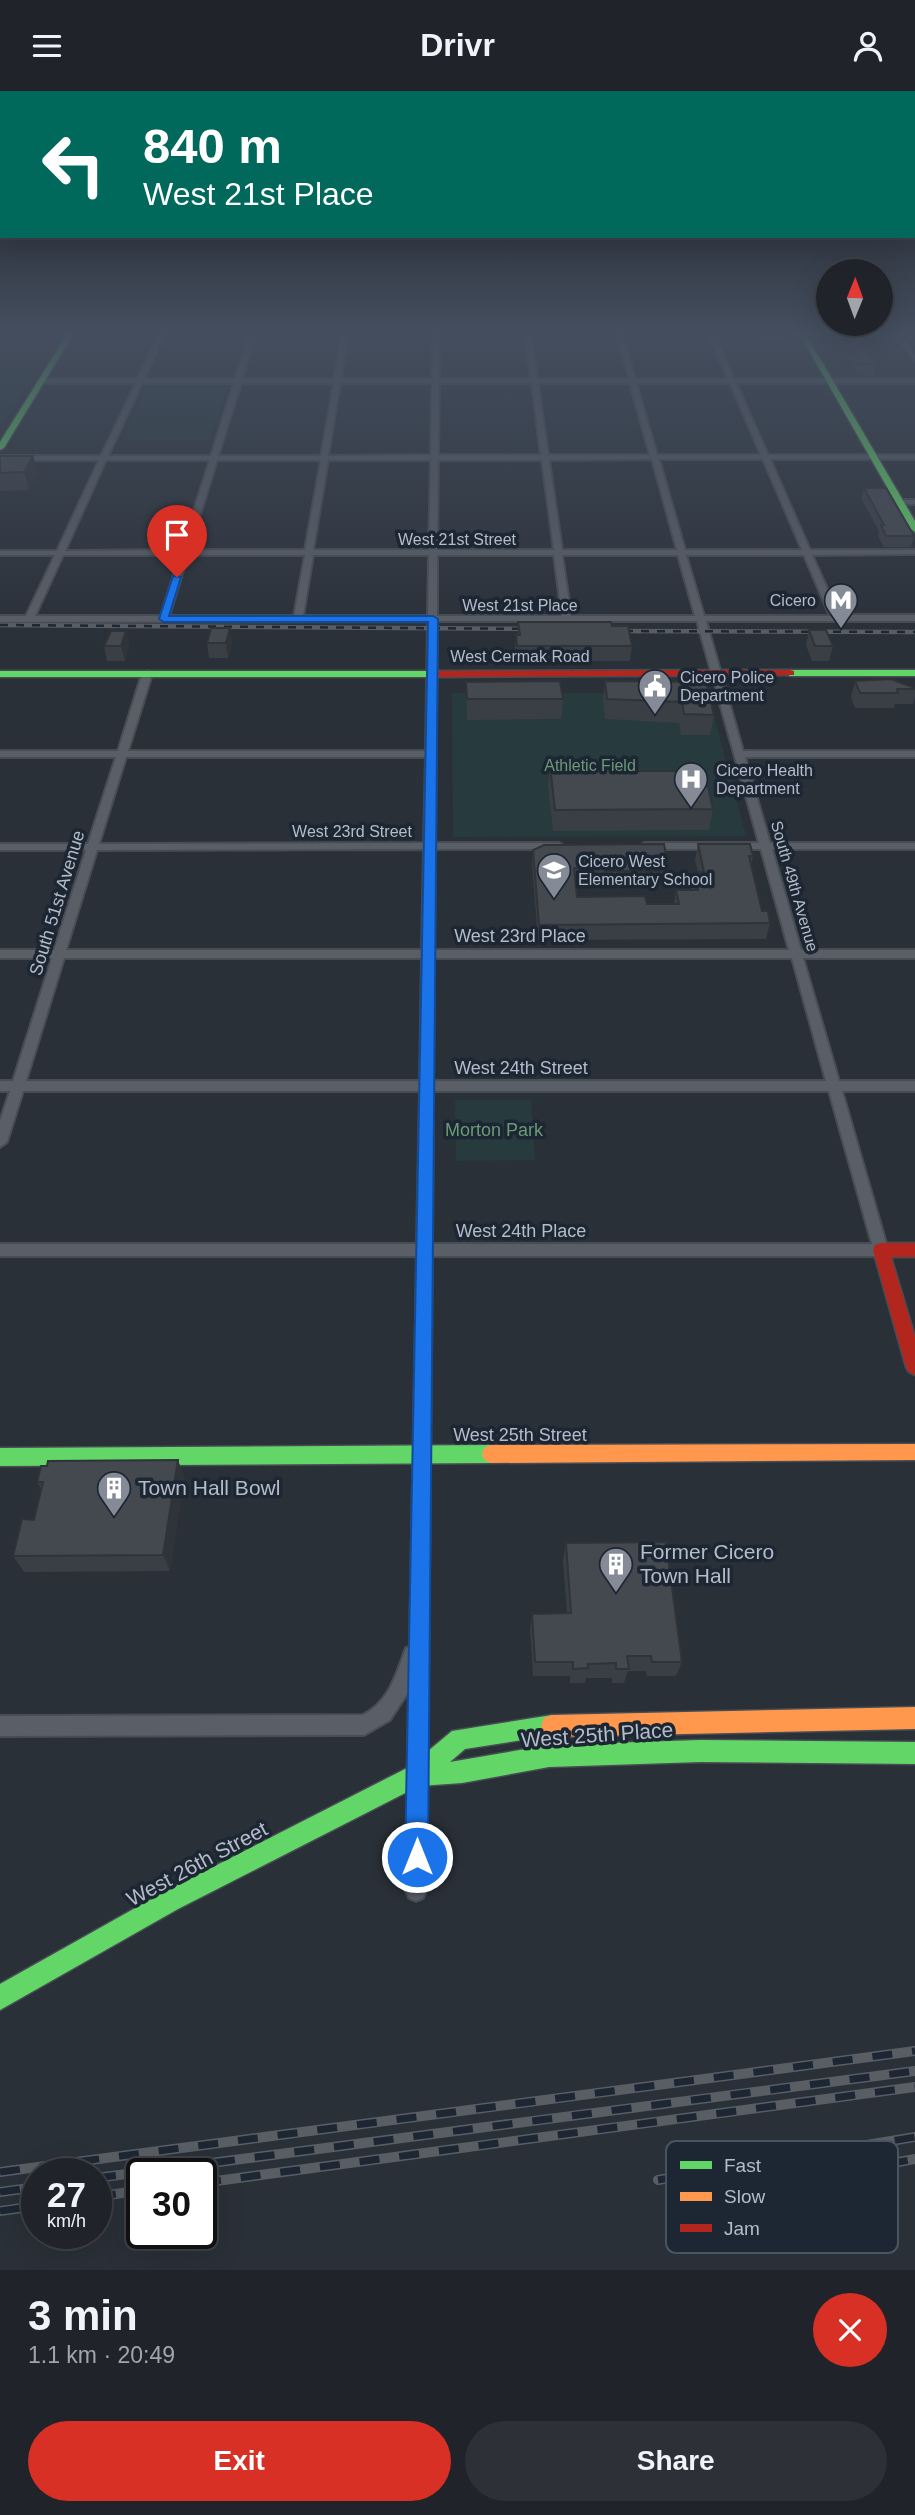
<!DOCTYPE html>
<html lang="en">
<head>
<meta charset="utf-8">
<style>
  body { margin:0; font-family:Arial,sans-serif; background:#2d3036; color:#f1f3f6; height:100vh; display:flex; flex-direction:column; font-size:26px; white-space:nowrap }
  * { box-sizing:border-box; margin:0 }
  p { font-size:23px; color:#a2a4a8 }
  .icon { flex:none; width:38px; height:38px; fill:none; stroke:currentColor; stroke-width:2; stroke-linecap:round; stroke-linejoin:round }
  .map { position:relative; height:2179px; overflow:hidden }
  .drawer { display:flex; flex-direction:column; background:#20242a; flex:1 }
  .drawer>* { flex:none }
  .guide { position:absolute; left:0px; top:0px; width:915px; height:147px; box-shadow:0 7px 28px #0002,0 0 0 2px #3d4147; background:#00695c; color:#fff; overflow:hidden }
  .needle { width:46px; rotate:1deg }
  .buttons { position:absolute; left:816px; top:168px; display:grid; gap:14px }
  .buttons a { display:grid; place-items:center; width:77px; height:77px; border-radius:50%; background:#20242a; box-shadow:0 7px 28px #0002,0 0 0 2px #3d4147; font-size:35px }
  .speed { position:absolute; left:21px; top:2067px; display:flex; gap:14px; font-size:35px; font-weight:700; text-align:center }
  .speed>* { display:grid; place-content:center; width:91px; height:91px; border-radius:50%; background:#20242a; box-shadow:0 7px 28px #0002,0 0 0 2px #3d4147; line-height:1 }
  .speed small { font-size:18px; font-weight:400 }
  .speed .limit { border:4px solid #111; border-radius:10px; background:#fff; color:#111 }
  .pin { position:absolute; display:grid; place-items:center; width:60px; height:60px; color:#fff; margin:-72px -30px; border-radius:50% 50% 50% 0; rotate:-45deg; box-shadow:0 0 7px #0007 }
  .pin .icon { rotate:45deg }
  .me { position:absolute; width:77px; margin:-38px; rotate:0deg; stroke-linejoin:round; filter:drop-shadow(0 0 5px #0008) }
  .turn { display:flex; align-items:center; gap:24px; height:147px; padding:0 28px; font-size:32px }
  .turn .icon { width:91px; height:91px; stroke-width:2.5 }
  .turn b { display:block; font-size:49px; line-height:60px }
  .round { display:grid; place-items:center; flex:none; width:74px; height:74px; border-radius:37px; background:#2d3036 }
  .overview { display:flex; align-items:center; justify-content:space-between; height:119px; padding:0 28px }
  h1 { font-size:42px; font-weight:700; line-height:52px }
  .primary-button { display:flex; gap:14px; margin-top:auto; padding:14px 28px }
  .primary-button a { flex:1; height:80px; border-radius:42px; background:#d93025; color:#fff; font-size:28px; font-weight:700; line-height:80px; text-align:center }
  .primary-button a+a { background:#2d3036; color:#f1f3f6 }
  header { display:flex; justify-content:space-between; align-items:center; height:91px; padding:0 28px; background:#20242a; font-size:32px; font-weight:700 }
  .map>svg:first-child { display:block }
  .green { fill:#273a3e }
  .lines { fill:none; stroke-linecap:round; stroke-linejoin:round }
  .street-casing { stroke:#484c53; stroke-width:4 }
  .fast-casing { stroke:#484c53; stroke-width:3 }
  .slow-casing { stroke:#484c53; stroke-width:3 }
  .jam-casing { stroke:#484c53; stroke-width:3 }
  .street { fill:#5a5e66; fill-rule:evenodd }
  .fast { fill:#63d668; fill-rule:evenodd }
  .slow { fill:#ff974d; fill-rule:evenodd }
  .jam { fill:#b3261e; fill-rule:evenodd }
  .rail-far1-casing { stroke:#595d64; stroke-width:4.5 }
  .rail-casing { stroke:#595d64; stroke-width:10 }
  .rail-far1 { stroke:#1d2633; stroke-width:2.5; stroke-dasharray:8; stroke-linecap:butt }
  .rail { stroke:#1d2633; stroke-width:7; stroke-dasharray:20; stroke-linecap:butt }
  .wall { fill:#3a3f45 }
  .shaded-wall { fill:#303338 }
  .building { fill:#444950; stroke:#303338; stroke-width:2 }
  .route { fill:#1a73e8; stroke:#114b97; stroke-width:2 }
  .labels { text-anchor:middle; stroke-width:7; stroke-linejoin:round; paint-order:stroke }
  .far-street-label { font-size:16px; fill:#b4bcc9; stroke:#1d2633 }
  .far-poi-label { font-size:16px; fill:#b4bcc9; stroke:#1d2633; text-anchor:start }
  .far-park-label { font-size:16px; fill:#6b9a76; stroke:#1d2633 }
  .street-label { font-size:18px; fill:#b4bcc9; stroke:#1d2633 }
  .park-label { font-size:18px; fill:#6b9a76; stroke:#1d2633 }
  .near-poi-label { font-size:21px; fill:#b4bcc9; stroke:#1d2633; text-anchor:start }
  .near-street-label { font-size:21px; fill:#b4bcc9; stroke:#1d2633 }
  .key { fill:#1d2633; stroke:#4a5360; stroke-width:2 }
  .key-label { font-size:19px; fill:#b4bcc9 }
</style>
</head>
<body>
<header><svg class="icon" aria-label="menu" viewBox="0 0 24 24"><path d="M4 6h16M4 12h16M4 18h16"/></svg>Drivr<svg class="icon" aria-label="person" viewBox="0 0 24 24"><circle cx="12" cy="8" r="4"/><path d="M4 21q1-7 8-7t8 7"/></svg></header>
<div class="map">
<svg width="915" height="2179" viewBox="0 0 915 2179">
  <rect width="100%" height="100%" fill="#2a3038"/>
  <!-- green -->
  <path class="green" d="M0,282H35L1,337H0Z
    M148,294H228L210,349H123Z
    M452,602H708L746,745L453,746Z
    M455,1009H531L535,1069L456,1070Z"/>
  <g class="lines">
    <defs>
      <path id="street" d="M159,242H165L144,288H235L250,242H256L242,288H334L342,242H348L341,288H432L433,242H439V288H531L525,242H531L537,288H629L616,242H622L635,288H728L708,242H714L734,288H915V292H736L768,364H915V368H770L810,459H915V463L812,464L839,524H915V530H706L743,660H915V666H745L770,752H915V758H772L801,859H915V867H803L839,990H915V1000H842L888,1159L886,1163L881,1165H432L426,1800L423,1807L416,1810L409,1807L406,1800L409,1600L390,1629L364,1644L0,1645V1625L363,1624C390,1610 396,1583 406,1557L410,1556L417,1165H0V1153H417L420,1000H23L7,1051L0,1056V1030L10,1000H0V990H13L52,867H0V859H54L86,759H0V753H88L116,666H0V660H118L142,583L147,580L152,583L128,660H426L428,530L0,531V525H26L55,464H0V460H57L99,369H0V365H101L136,292H41L38,290L41,288H137ZM142,292H234L211,365H108ZM241,292H334L321,365H218ZM340,292H432L431,364L328,365ZM439,292H532L541,364H438ZM538,292H630L650,364H548ZM636,292H730L761,364H657ZM652,368L677,459H562L549,369ZM659,368H763L802,459H685ZM106,369H210L181,459L65,460ZM217,369H321L305,459H189ZM328,369H431L429,459H313ZM438,369H542L554,459H437ZM63,464H180L161,525H35ZM188,464H305L294,525H169ZM313,464H429L428,525H303ZM437,464H554L562,525H437ZM562,464H678L695,525H571ZM686,464H804L830,525H704ZM437,530H697L759,752H645L640,755L645,758H761L789,859H434L435,758H559L564,755L559,752H435ZM126,666H426L424,752L99,753ZM424,758L422,859H66L97,759ZM64,867H422L420,990H26ZM434,867H792L826,990H433ZM433,1000H829L872,1153H432Z
        M893,242H899L915,264V270Z
        M899,409H915V413H896L895,411Z"/>
      <path id="fast" d="M68,242H74L4,357L0,359V351Z
        M799,242H805L915,430V441L911,438Z
        M915,579V585H790L785,582L790,579Z
        M0,580H439L444,583L439,586H0Z
        M491,1354L498,1357L500,1363L498,1369L491,1372L0,1375V1357Z
        M552,1624L560,1627L563,1635L560,1643L465,1658L450,1671L549,1654L700,1649L915,1651V1673L700,1671L549,1676L462,1692L419,1695L178,1818L0,1919V1893L162,1802L409,1676L452,1640Z"/>
      <path id="slow" d="M915,1353V1369L491,1372L484,1369L482,1363L484,1357L491,1354Z
        M915,1616V1638L552,1646L544,1643L541,1635L544,1627L552,1624Z"/>
      <path id="jam" d="M790,579L794,580V584L439,586L434,583L439,580Z
        M881,1152H915V1166H891L915,1246V1284L909,1281L906,1276L873,1159L875,1154Z"/>
    </defs>
    <!-- street casing -->
    <use href="#street" class="street-casing"/>
    <!-- fast casing -->
    <use href="#fast" class="fast-casing"/>
    <!-- slow casing -->
    <use href="#slow" class="slow-casing"/>
    <!-- jam casing -->
    <use href="#jam" class="jam-casing"/>
    <!-- street -->
    <use href="#street" class="street"/>
    <!-- fast -->
    <use href="#fast" class="fast"/>
    <!-- slow -->
    <use href="#slow" class="slow"/>
    <!-- jam -->
    <use href="#jam" class="jam"/>
    <defs>
      <path id="rail-far1" d="M0,534L539,538
        M609,540L915,541"/>
      <path id="rail" d="M888,2073L915,2068
        M0,2081L915,1960
        M96,2087L915,1980
        M658,2089L915,2046
        M201,2092L915,1996
        M0,2101L37,2096
        M96,2106L142,2099
        M0,2120L37,2115"/>
    </defs>
    <!-- rail-far1 casing -->
    <use href="#rail-far1" class="rail-far1-casing"/>
    <!-- rail casing -->
    <use href="#rail" class="rail-casing"/>
    <!-- rail-far1 -->
    <use href="#rail-far1" class="rail-far1"/>
    <!-- rail -->
    <use href="#rail" class="rail"/>
  </g>
  <!-- wall -->
  <path class="wall" d="M759,242H797L795,251L763,250Z
    M832,242H856L877,273L874,285H859Z
    M0,365H33L38,383L29,399L0,400Z
    M864,397L914,445L911,456H884L878,445L879,440L861,407Z
    M518,531L612,535L632,555L630,570H516L515,559L516,544H518Z
    M809,539L833,555L829,570H812L806,554Z
    M126,540L129,555L125,570H107L104,555Z
    M232,551L228,567H209L207,552Z
    M605,590L706,591L714,624L710,644H681L679,632L605,628L603,610Z
    M855,590L915,597V606L913,613H895L894,617H855L851,606Z
    M466,591L563,608L561,628L467,629Z
    M550,674L626,680L702,691L713,718L709,739L553,740L548,694Z
    M698,753L753,765L751,775L762,820L770,832L766,848L538,849L532,775L533,759L668,776L665,792H659L658,796H603L602,793H576L577,806L647,813H674L676,799H692L691,797L694,781H698L695,769Z
    M178,1369L184,1387L170,1480L24,1481L13,1465L34,1429L41,1398L37,1391Z
    M566,1452L682,1571L676,1585H647L646,1580H628L624,1592H612V1587H586L585,1592H570V1585H533L530,1538L532,1523L567,1522L563,1469Z"/>
  <!-- shaded-wall -->
  <path class="shaded-wall" d="M33,365L38,383L29,399L24,381Z
    M230,537L232,551L228,567L226,552Z
    M126,540L129,555L125,570L121,555Z
    M178,1369L184,1387L170,1480L163,1464Z"/>
  <!-- building -->
  <path class="building" d="M842,242H856L877,273H862Z
    M0,365H33L24,381L0,382Z
    M864,397H886L914,445H886L881,434H884Z
    M518,531H611L612,535H628L632,555H517L516,544H520Z
    M211,537H230L226,552H207Z
    M809,539H826L833,555H815Z
    M111,540H126L121,555H104Z
    M891,588L915,597V598H897L898,602H860L855,590Z
    M560,590L563,608H467L466,591Z
    M605,590L706,591L714,624L684,623L682,611L607,608Z
    M550,674H625L626,680H699L702,691H707L713,718L555,719Z
    M664,753L668,776H660L661,780H605L604,777H574L577,806L645,805L647,813H679L676,799H698L694,781H704L698,753H750L753,765H749L762,820H768L770,832L539,834L533,759L544,754Z
    M178,1369L163,1464L13,1465L22,1428L34,1429L43,1391H37L41,1375H47L48,1370Z
    M666,1451L682,1571H652L651,1565H627L629,1578H616V1572L588,1573V1577L573,1578V1571H535L532,1523L571,1522L566,1452Z"/>
  <!-- sky -->
  <linearGradient id="sky" x2="0" y2="1"><stop stop-color="#171a1f"/><stop offset="0.44" stop-color="#444e5e"/><stop offset="1" stop-color="#444e5e" stop-opacity="0"/></linearGradient>
  <rect width="915" height="547" fill="url(#sky)"/>
  <!-- route -->
  <path class="route" d="M173,485L181,486L169,525H433L438,528L428,1766L425,1775L417,1778L408,1775L405,1766L428,531H164L159,528Z"/>
  <!-- icons -->
  <defs>
    <symbol id="metro-pin" viewBox="-11 -11 22 30"><path d="M0 17L-7.5 6A9.5 9.5 0 1 1 7.5 6Z" fill="#848b96" stroke="#1d2633"/><path d="M-5.5 5V-5H-3L0 0L3-5H5.5V5H3V-.5L0 4L-3-.5V5Z" fill="#fff"/></symbol>
    <symbol id="civic-pin" viewBox="-11 -11 22 30"><path d="M0 17L-7.5 6A9.5 9.5 0 1 1 7.5 6Z" fill="#848b96" stroke="#1d2633"/><path d="M-.6-6.5H3V-4.5H.6V-3L4-1V1h2V6H-6V1h2V-1L-.6-3ZM-1.2 2.5V6h2.4V2.5Z" fill="#fff"/></symbol>
    <symbol id="hospital-pin" viewBox="-11 -11 22 30"><path d="M0 17L-7.5 6A9.5 9.5 0 1 1 7.5 6Z" fill="#848b96" stroke="#1d2633"/><path d="M-5-5h3v3.5h4V-5h3V5h-3V1.5h-4V5h-3Z" fill="#fff"/></symbol>
    <symbol id="school-pin" viewBox="-11 -11 22 30"><path d="M0 17L-7.5 6A9.5 9.5 0 1 1 7.5 6Z" fill="#848b96" stroke="#1d2633"/><path d="M0-5L7-2L0 1L-7-2ZM-4 1L0 2.5L4 1V4Q0 6-4 4Z" fill="#fff"/></symbol>
    <symbol id="building-pin" viewBox="-11 -11 22 30"><path d="M0 17L-7.5 6A9.5 9.5 0 1 1 7.5 6Z" fill="#848b96" stroke="#1d2633"/><path d="M-4-6H4V6H1V3H-1V6H-4ZM-2.5-4.3h1.7v1.8h-1.7ZM.8-4.3h1.7v1.8H.8ZM-2.5-1h1.7V.8h-1.7ZM.8-1h1.7V.8H.8Z" fill="#fff"/></symbol>
  </defs>
  <g fill-rule="evenodd">
    <use href="#metro-pin" x="822" y="490" width="38" height="52"/>
    <use href="#civic-pin" x="636" y="576" width="38" height="52"/>
    <use href="#hospital-pin" x="672" y="669" width="38" height="52"/>
    <use href="#school-pin" x="535" y="760" width="38" height="52"/>
    <use href="#building-pin" x="95" y="1378" width="38" height="52"/>
    <use href="#building-pin" x="597" y="1454" width="38" height="52"/>
  </g>
  <g class="labels">
    <!-- far-street labels -->
    <g class="far-street-label">
      <text x="457" y="454">West 21st Street</text>
      <text x="520" y="520">West 21st Place</text>
      <text x="520" y="571">West Cermak Road</text>
      <text x="352" y="746">West 23rd Street</text>
      <text transform="translate(795 795) rotate(74)" y="6">South 49th Avenue</text>
    </g>
    <!-- far-poi labels -->
    <g class="far-poi-label">
      <text x="816" y="515" text-anchor="end">Cicero</text>
      <text x="680" y="592">Cicero Police<tspan x="680" dy="18">Department</tspan></text>
      <text x="716" y="685">Cicero Health<tspan x="716" dy="18">Department</tspan></text>
      <text x="578" y="776">Cicero West<tspan x="578" dy="18">Elementary School</tspan></text>
    </g>
    <!-- far-park labels -->
    <g class="far-park-label">
      <text x="590" y="680">Athletic Field</text>
    </g>
    <!-- street labels -->
    <g class="street-label">
      <text transform="translate(57 812) rotate(-73)" y="6">South 51st Avenue</text>
      <text x="520" y="851">West 23rd Place</text>
      <text x="521" y="983">West 24th Street</text>
      <text x="521" y="1146">West 24th Place</text>
      <text x="520" y="1350">West 25th Street</text>
    </g>
    <!-- park labels -->
    <g class="park-label">
      <text x="494" y="1045">Morton Park</text>
    </g>
    <!-- near-poi labels -->
    <g class="near-poi-label">
      <text x="138" y="1404">Town Hall Bowl</text>
      <text x="640" y="1468">Former Cicero<tspan x="640" dy="24">Town Hall</tspan></text>
    </g>
    <!-- near-street labels -->
    <g class="near-street-label">
      <text transform="translate(597 1644) rotate(-4)" y="7">West 25th Place</text>
      <text transform="translate(197 1773) rotate(-28)" y="7">West 26th Street</text>
    </g>
  </g>
  <!-- legend -->
  <rect x="666" y="2050" width="232" height="112" rx="10" class="key"/>
  <rect x="680" y="2070" width="32" height="8" fill="#63d668"/>
  <rect x="680" y="2101" width="32" height="9" fill="#ff974d"/>
  <rect x="680" y="2133" width="32" height="8" fill="#b3261e"/>
  <g class="key-label">
    <text x="724" y="2081">Fast</text>
    <text x="724" y="2112">Slow</text>
    <text x="724" y="2144">Jam</text>
  </g>
</svg>
<div class="buttons">
<a><svg class="needle" viewBox="-14 -14 28 28"><path d="M0-13l5 13h-10z" fill="#e53935"/><path d="M0 13l5-13h-10z" fill="#a2a4a8"/></svg></a>
</div>
<div class="speed"><div>27<small>km/h</small></div><div class="limit">30</div></div>
<div class="pin" style="left:177px;top:486px;background:#d93025"><svg class="icon" aria-label="arrive" viewBox="0 0 24 24"><path d="M6 21V4h12l-3 4 3 4H6"/></svg></div>
<svg class="me" style="left:417px;top:1766px" viewBox="-20 -20 40 40"><circle r="17" fill="#1a73e8" stroke="#fff" stroke-width="3"/><path d="M0-11L8 9 0 5-8 9z" fill="#fff"/></svg>
<div class="guide">
<div class="turn"><svg class="icon" aria-label="left" viewBox="0 0 24 24"><path d="M17 20v-9H6M10 6l-5 5 5 5"/></svg><div><b>840 m</b>West 21st Place</div></div>
</div>
</div>
<section class="drawer">
<div class="overview"><div><h1>3 min</h1><p>1.1 km · 20:49</p></div><a class="round" style="background:#d93025;color:#fff"><svg class="icon" aria-label="close" viewBox="0 0 24 24"><path d="M6 6l12 12M18 6L6 18"/></svg></a></div>
<div class="primary-button"><a>Exit</a><a>Share</a></div>
</section>
</body>
</html>
